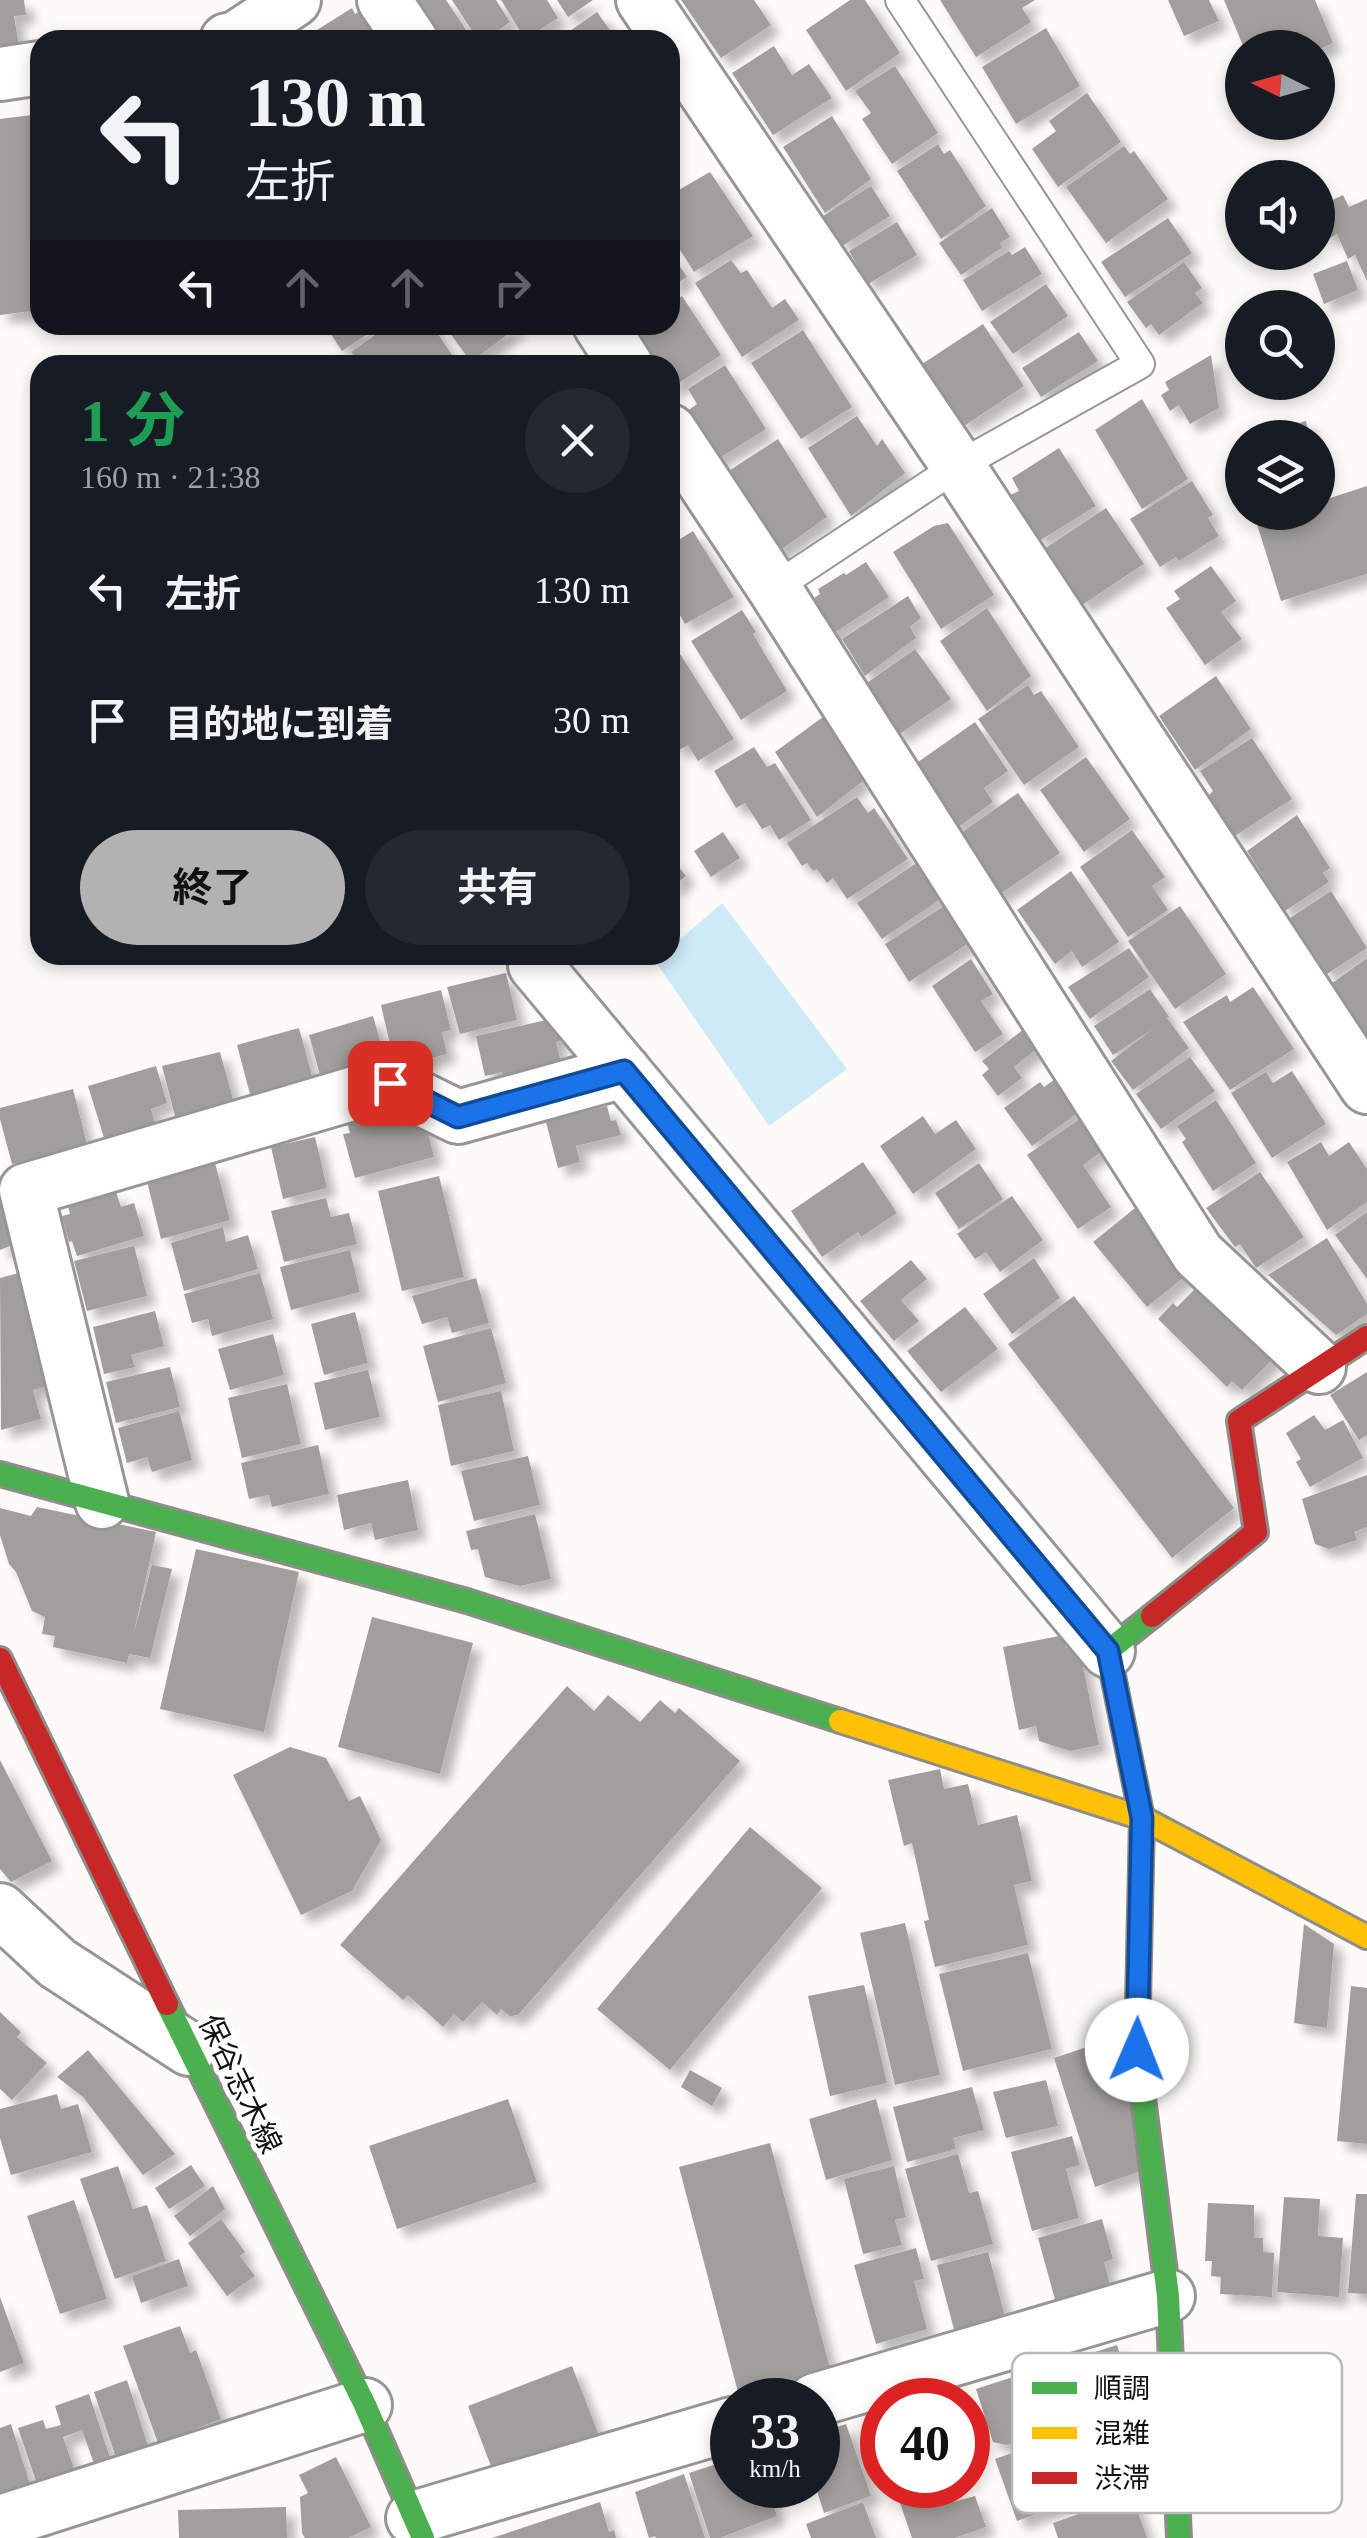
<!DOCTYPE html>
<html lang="ja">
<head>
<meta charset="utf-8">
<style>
  body { margin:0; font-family:"Times New Roman","Noto Sans JP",serif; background:#242831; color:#f1f3f6; height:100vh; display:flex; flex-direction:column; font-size:38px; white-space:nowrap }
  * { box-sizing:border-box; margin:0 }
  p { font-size:32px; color:#9ea1a6 }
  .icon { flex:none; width:55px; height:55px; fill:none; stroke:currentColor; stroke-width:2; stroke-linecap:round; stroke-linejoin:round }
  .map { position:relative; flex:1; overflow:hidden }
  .details { position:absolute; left:30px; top:355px; width:650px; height:610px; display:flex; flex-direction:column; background:#171b24; border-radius:30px; box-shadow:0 5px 15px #0003 }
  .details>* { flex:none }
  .hud { position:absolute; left:30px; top:30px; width:650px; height:305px; border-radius:30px; box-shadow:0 5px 15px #0003; background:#171b24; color:#f1f3f6; overflow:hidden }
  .needle { width:65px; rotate:275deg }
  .fabs { position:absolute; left:1225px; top:30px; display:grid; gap:20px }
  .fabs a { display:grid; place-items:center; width:110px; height:110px; border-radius:50%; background:#171b24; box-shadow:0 5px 15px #0003; font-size:50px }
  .speed { position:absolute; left:710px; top:2378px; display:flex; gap:20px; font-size:50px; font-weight:700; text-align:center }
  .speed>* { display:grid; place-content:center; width:130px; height:130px; border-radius:50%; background:#171b24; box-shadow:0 5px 15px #0003; line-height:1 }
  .speed small { font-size:25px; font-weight:400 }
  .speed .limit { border:15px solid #d22; background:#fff; color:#111 }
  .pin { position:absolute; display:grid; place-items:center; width:85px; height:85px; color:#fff; margin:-42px; border-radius:20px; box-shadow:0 5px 15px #0006 }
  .me { position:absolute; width:110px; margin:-55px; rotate:1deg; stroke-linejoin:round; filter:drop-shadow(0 0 8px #0008) }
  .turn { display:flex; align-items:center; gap:35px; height:210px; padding:0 50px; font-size:45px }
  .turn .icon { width:130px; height:130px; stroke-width:2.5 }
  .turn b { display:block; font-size:70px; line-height:85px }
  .lanes { display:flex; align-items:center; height:95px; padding:0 50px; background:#0003; justify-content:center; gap:50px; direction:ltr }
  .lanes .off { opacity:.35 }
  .round { display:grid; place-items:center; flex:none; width:105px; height:105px; border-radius:52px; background:#242831 }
  .head { display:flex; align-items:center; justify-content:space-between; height:170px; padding:0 50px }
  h1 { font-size:60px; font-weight:700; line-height:75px; color:#1e9e55 }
  .cta { display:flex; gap:20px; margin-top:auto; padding:20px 50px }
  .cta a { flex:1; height:115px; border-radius:60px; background:#b2b2b3; color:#111; font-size:40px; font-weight:700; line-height:115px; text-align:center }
  .cta a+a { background:#242831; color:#f1f3f6 }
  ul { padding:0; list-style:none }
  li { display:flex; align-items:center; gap:30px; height:130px; padding:0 50px }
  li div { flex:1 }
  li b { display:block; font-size:38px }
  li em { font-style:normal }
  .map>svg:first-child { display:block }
  .water { fill:#ceeaf6 }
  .building { fill:#a19e9c; filter:url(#shadow) }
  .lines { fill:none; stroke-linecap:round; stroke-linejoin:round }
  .lane-casing { stroke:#979695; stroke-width:32 }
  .street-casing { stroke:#979695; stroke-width:58 }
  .fast-casing { stroke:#8e8d8b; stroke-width:28 }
  .slow-casing { stroke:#8e8d8b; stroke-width:28 }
  .jam-casing { stroke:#8e8d8b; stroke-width:28 }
  .lane { stroke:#fffefe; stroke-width:28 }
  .street { stroke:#fffefe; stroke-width:52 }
  .fast { stroke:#4caf50; stroke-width:22 }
  .slow { stroke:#ffc107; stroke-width:22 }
  .jam { stroke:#c62828; stroke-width:22 }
  .route-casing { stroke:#114b97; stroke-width:25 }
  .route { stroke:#1a73e8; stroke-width:18 }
  .labels { text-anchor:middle; stroke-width:10; stroke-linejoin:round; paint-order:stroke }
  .street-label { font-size:30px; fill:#111; stroke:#fff }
  .key { fill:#fff; stroke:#b8b8b8; stroke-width:2.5 }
  .key-label { font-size:28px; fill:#111 }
</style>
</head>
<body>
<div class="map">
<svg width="1367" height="2538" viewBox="0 0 1367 2538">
  <defs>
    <filter id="shadow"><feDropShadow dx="9" dy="9" stdDeviation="5" flood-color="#0004"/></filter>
  </defs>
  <rect width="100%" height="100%" fill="#fdfbf7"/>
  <!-- water -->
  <path class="water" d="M722,903L847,1069L769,1126L655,961L662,955H670V948Z"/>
  <!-- building -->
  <path class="building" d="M0,0H24L26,15L14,16L19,46L0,48Z
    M411,0H446L473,40H439Z
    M452,0H496L510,22L484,40H478Z
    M501,0H547L558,18L525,39Z
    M557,0H593L568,17Z
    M681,0H754L771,25L721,58Z
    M850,0H865L900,53L846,91L806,30Z
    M940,0H1035L1022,8L1031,22L976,57Z
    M1168,0H1209L1219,21L1184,36Z
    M1224,0H1315L1333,43L1318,50V48H1244Z
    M352,8L355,14L360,11L379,40H301Z
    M597,12L617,40H557Z
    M1046,28L1080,86L1016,124L982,67Z
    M774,46L792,75L809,64L832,98L773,135L732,73Z
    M895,66L938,133L892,164L862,119L871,113L855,91Z
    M1087,93L1121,142L1058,187L1032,149L1056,131L1049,121Z
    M40,114V310L0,315V119Z
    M832,116L871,179L825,213L783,147Z
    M938,144L944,154L950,150L986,206L941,239L897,171Z
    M1124,146L1130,154L1134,151L1168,199L1106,243L1066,187Z
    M710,172L753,236L694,272L670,234V195Z
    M871,186L890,216L842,246L823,216Z
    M1343,195L1349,207L1367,199V281L1355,255L1348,259L1337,234L1328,239L1318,218V207Z
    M992,208L1010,237L1000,243L1003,247L961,275L939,243Z
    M1168,218L1192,253L1125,297L1101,262Z
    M897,222L917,255L868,284L849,251Z
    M1025,247L1042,274L982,311L963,280L1009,251L1012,255Z
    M670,252L687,277L670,288Z
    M731,260L741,273L747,270L772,308L785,299L799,320L742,357L695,283Z
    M1347,261L1358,290L1324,304L1313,274Z
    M1184,262L1202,288L1195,293L1203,303L1159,335L1151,324L1146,328L1127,302Z
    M1046,284L1068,316L1013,354L990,322Z
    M682,296L721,355L670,389V365H646L626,333L638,325H670V304Z
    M983,324L1024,386L964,426L922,364Z
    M325,325H381L342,351Z
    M389,325H432L456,361L450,365H360L351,352Z
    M444,325H520L471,362Z
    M803,330L852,407L801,439L751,363Z
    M1079,332L1098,361L1041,397L1022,368Z
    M1211,355L1219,408L1190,424L1179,405L1170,411L1161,395L1169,390L1165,382Z
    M725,365L766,429L710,464L683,414L697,404L688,389Z
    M1142,399L1188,479L1142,509L1095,430Z
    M857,416L877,446L882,439L905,473L851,516L808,448Z
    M1306,421L1310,438H1277L1275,429Z
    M778,439L827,517L775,554L724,474Z
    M1059,448L1096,506L1039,541L1010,495L1019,491L1012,478Z
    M1192,481L1213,515L1208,518L1219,536L1179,561L1176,557L1160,567L1130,519Z
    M1367,486V574L1281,601L1256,521L1283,512H1318V502Z
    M1106,508L1144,564L1082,605L1044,549Z
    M948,523L994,595L941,629L893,552L934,526Z
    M693,531L734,597L685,624L670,598V545Z
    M866,562L889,597L828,637L807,603L820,594L818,589L844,573L846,575Z
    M1211,566L1236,601L1221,612L1242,639L1205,665L1166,608L1180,599L1174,591Z
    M908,596L921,618L910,627L916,638L865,676L842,639Z
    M987,608L1031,676L987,711L940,641Z
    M742,610L756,632L753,634L787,691L741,720L691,641Z
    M675,646L734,739L698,761L688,745L679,750L670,737V649Z
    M915,649L951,699L898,735L864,685Z
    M1216,676L1251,729L1195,770L1159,716Z
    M1028,685L1034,695L1041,691L1079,747L1024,785L978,719Z
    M823,717L863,781L817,817L775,752Z
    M975,722L1008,771L984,788L993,802L954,830L911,767Z
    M1252,738L1292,799L1235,836L1208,796L1213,791L1200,771Z
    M754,747L767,767L775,763L811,820L779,840L770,825L762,829L745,803L736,808L714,771Z
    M1086,757L1130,819L1084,852L1040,790Z
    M1018,793L1060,853L996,897L955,837Z
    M857,797L868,813L874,808L908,859L847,899L833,878L827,883L817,869L813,871L807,863L802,866L787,843Z
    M1297,815L1330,868L1323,873L1329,882L1285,911L1247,851Z
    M1132,830L1165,877L1152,886L1168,910L1128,937L1080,867Z
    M723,832L740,858L711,877L694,851Z
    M670,856L686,876L670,889Z
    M918,862L942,898L882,939L857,903Z
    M1071,871L1119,942L1082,967L1072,951L1055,964L1017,910Z
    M1331,891L1367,948L1327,974L1290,918Z
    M944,906L969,943L909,982L885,944Z
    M1180,906L1226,974L1175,1009L1128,941Z
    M1129,948L1149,977L1090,1019L1068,987Z
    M1367,958V1035L1331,984Z
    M971,959L993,994L981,1001L1003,1034L975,1052L932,986Z
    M506,973L517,1020L460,1034L447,987Z
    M1253,987L1294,1049L1230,1090L1183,1022L1227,995L1230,1002Z
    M1150,989L1169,1017L1167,1018L1189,1048L1133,1090L1111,1061L1153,1029L1113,1055L1094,1026Z
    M441,990L451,1030L442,1032L447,1054L417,1062L415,1058L394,1062L381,1005Z
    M373,1016L386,1061L321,1079L309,1035Z
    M555,1018L561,1041L556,1042L562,1066L503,1079L502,1072L485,1076L476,1036Z
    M299,1028L312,1076L250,1094L237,1045Z
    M1024,1029L1038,1048L1014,1067L1022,1078L998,1096L982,1075L989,1069L982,1061Z
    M220,1052L234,1103L177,1124L162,1066Z
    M1190,1057L1215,1091L1161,1129L1136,1094Z
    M156,1066L167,1103L151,1109L156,1126L105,1141L88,1086Z
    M1292,1071L1326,1124L1272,1158L1231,1093L1266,1072L1273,1083Z
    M1054,1080L1078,1113L1032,1146L1004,1108L1040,1082L1044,1087Z
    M73,1089L87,1144L12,1164L0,1119V1108Z
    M1216,1100L1256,1163L1213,1191L1182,1142L1186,1139L1177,1126Z
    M607,1106L611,1121L616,1120L621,1135L576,1146L580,1162L558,1168L546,1122Z
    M397,1109L425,1120L434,1157L355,1178L343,1134L350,1133L347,1122Z
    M1087,1114L1108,1147L1083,1165L1111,1207L1078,1229L1027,1155Z
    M923,1116L935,1134L956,1120L976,1149L913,1194L880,1146Z
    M315,1137L327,1188L283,1199L271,1147Z
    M1321,1142L1329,1156L1349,1142L1367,1169V1202L1327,1230L1287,1162Z
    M863,1162L897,1213L861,1237L858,1232L822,1257L791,1211Z
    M215,1163L230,1220L161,1239L147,1181Z
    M979,1163L1003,1199L959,1229L935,1193Z
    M1260,1172L1304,1237L1256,1268L1240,1244L1235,1247L1206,1208Z
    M439,1176L464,1277L402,1291L378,1191Z
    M116,1192L121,1207L134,1203L144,1236L77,1256L72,1241L69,1242L62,1216L70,1214L68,1206Z
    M1012,1196L1043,1240L1000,1272L986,1252L975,1259L957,1234Z
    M0,1198L17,1243L0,1250Z
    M326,1198L331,1217L349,1213L357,1244L284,1262L271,1211Z
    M1140,1204L1194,1269L1147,1307L1093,1242Z
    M1367,1212V1279L1335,1235Z
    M223,1227L226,1242L248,1235L258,1269L184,1291L171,1243Z
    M1327,1238L1367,1304V1314L1336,1335L1268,1275Z
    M134,1246L147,1296L87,1311L74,1261Z
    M350,1250L360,1292L291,1310L280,1267Z
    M1034,1258L1060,1298L1012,1334L983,1294Z
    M911,1260L927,1279L901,1300L919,1321L894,1341L860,1301Z
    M26,1271L58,1384L33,1390L41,1419L1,1430L0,1278Z
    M260,1273L273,1319L212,1336L208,1319L192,1323L184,1294Z
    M476,1278L489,1323L452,1333L447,1317L422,1324L412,1296Z
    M1197,1287L1278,1354L1242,1390L1232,1381L1227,1387L1158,1319L1173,1303L1177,1307Z
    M1074,1296L1234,1508L1172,1558L1008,1344Z
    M965,1307L998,1349L941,1392L907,1351Z
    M155,1311L164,1346L131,1355L135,1367L104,1374L93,1327Z
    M355,1312L368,1363L324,1375L311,1324Z
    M491,1328L506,1383L438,1402L423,1346Z
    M273,1334L284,1375L230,1390L218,1349Z
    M170,1367L180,1407L116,1423L106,1382Z
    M368,1370L380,1417L325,1430L314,1383Z
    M1367,1372V1435L1359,1440L1330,1395Z
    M287,1384L301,1444L242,1458L228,1398Z
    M501,1391L514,1451L451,1466L438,1405Z
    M179,1411L192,1460L152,1472L147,1457L127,1463L118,1428Z
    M1314,1415L1325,1430L1343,1420L1363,1458L1310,1487L1296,1462L1301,1459L1286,1433Z
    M318,1445L329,1494L272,1507L269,1495L249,1499L241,1463Z
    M528,1456L540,1505L474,1521L461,1471Z
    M1367,1475V1527L1354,1532L1357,1540L1329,1549L1315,1544L1302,1499Z
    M408,1480L418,1530L375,1540L371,1523L344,1530L337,1495Z
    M37,1507L156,1532L133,1637L152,1565L172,1569L150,1658L129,1654L127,1663L53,1647L55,1636L42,1634L45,1617L32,1611L16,1572L9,1564L0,1535V1508L31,1516Z
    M535,1514L551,1579L520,1586L485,1577L478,1549L471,1550L466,1531Z
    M196,1549L299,1572L264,1732L160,1709Z
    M372,1617L473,1643L440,1774L338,1747Z
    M1064,1635L1066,1648L1079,1646L1099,1745L1070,1751L1039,1741L1036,1726L1019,1730L1003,1647Z
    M567,1686L594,1711L608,1695L640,1722L660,1700L675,1713L679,1708L740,1761L518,2015L510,2016L501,2009L497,2015L482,2002L463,2022L454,2014L443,2027L408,1995L403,2000L340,1945Z
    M290,1747L326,1758L349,1801L360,1796L381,1840L352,1891L301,1915L233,1775Z
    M0,1760L52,1861L11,1882L0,1869Z
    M940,1769L944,1789L968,1784L978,1825L1017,1815L1032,1881L1014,1885L1028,1945L935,1967L924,1921L929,1920L912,1843L904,1846L888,1780Z
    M750,1827L822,1888L670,2070L597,2009Z
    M905,1923L940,2075L895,2085L860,1933Z
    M1304,1924L1334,1944L1327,2028L1294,2023Z
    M1028,1953L1052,2049L963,2071L939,1974Z
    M864,1985L887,2083L830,2096L808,1996Z
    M1351,1986L1367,1988V2144L1337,2141Z
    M0,2012L21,2032L17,2037L47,2063L12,2100L0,2089Z
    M1114,2038L1147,2169L1095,2187L1054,2058Z
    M88,2050L175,2154L143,2175L83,2097L57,2077Z
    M690,2070L722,2088L712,2106L681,2087Z
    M1046,2080L1058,2126L1006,2138L993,2092Z
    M972,2087L984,2130L953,2138L956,2149L907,2162L893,2107Z
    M57,2094L61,2109L78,2104L92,2152L11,2175L0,2138V2109Z
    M508,2099L537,2182L397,2229L369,2146Z
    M876,2099L892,2160L826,2180L809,2119Z
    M1072,2136L1080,2165L1066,2169L1079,2218L1032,2231L1011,2152Z
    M770,2143L831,2372L739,2396L679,2167Z
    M958,2154L969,2193L978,2191L993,2244L931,2261L905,2169Z
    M191,2165L205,2186L169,2209L155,2188Z
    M118,2166L133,2209L147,2205L166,2261L115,2279L80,2179Z
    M894,2166L906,2217L895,2220L902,2245L863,2254L844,2179Z
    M213,2186L225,2209L190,2236L174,2216Z
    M1356,2194H1367V2294L1348,2293Z
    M1284,2197L1320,2199L1318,2236L1343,2238L1339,2297L1277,2292Z
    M74,2200L107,2299L60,2314L27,2216Z
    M1208,2203L1254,2205V2238H1263V2252L1274,2253L1272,2297L1220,2294L1221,2277L1211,2276L1212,2261H1205Z
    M221,2219L245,2252L240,2256L255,2276L227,2296L188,2243Z
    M1102,2219L1113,2259L1104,2262L1111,2288L1056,2303L1038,2238Z
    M916,2248L924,2279L914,2281L927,2329L876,2344L854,2265Z
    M988,2252L1007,2324L956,2337L937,2265Z
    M179,2259L188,2286L141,2303L132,2276Z
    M0,2297L24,2363L0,2372Z
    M180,2326L190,2353L196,2350L221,2419L158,2443L123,2346Z
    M1117,2345L1122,2360L1138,2355L1149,2390L1086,2410L1083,2402L1073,2405L1060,2363Z
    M572,2366L600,2438L496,2479L468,2406Z
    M1043,2367L1062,2427L1006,2445L993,2442L976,2389Z
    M127,2380L148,2446L116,2458L94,2392Z
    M89,2394L112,2464L96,2469L82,2430L63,2437L76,2474L38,2487L18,2428L43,2420L46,2429L61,2425L55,2406Z
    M11,2424L32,2491L0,2503V2428Z
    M846,2424L871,2496L824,2513L815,2485H818V2433Z
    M1059,2436L1073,2477L1062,2481L1070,2502L1017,2521L995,2459Z
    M336,2457L371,2527L348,2538H305L302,2533L300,2497L308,2493L299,2475Z
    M732,2459V2485H767L777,2516L720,2538H710L689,2473Z
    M684,2474L705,2538H656L655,2536L649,2538L635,2492Z
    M923,2485H949L954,2502L975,2496L986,2527L954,2538H912L897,2494Z
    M1132,2495L1147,2538H1058L1053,2523Z
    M600,2502L609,2532L614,2530L616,2538H492Z
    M863,2502L876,2538H811L806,2524Z
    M286,2507L287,2538H179L178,2510Z"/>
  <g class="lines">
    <defs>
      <path id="lane" d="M774,588L958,466L1140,364L900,0"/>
      <path id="street" d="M384,0L411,40
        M643,0L958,466L1367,1087
        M227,40L235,39L294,0
        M0,74L40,68
        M600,325L626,365
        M670,431L774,588L1198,1254L1319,1367
        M535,965L1108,1651
        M102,1502L26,1190L389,1083L458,1117L624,1071
        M0,1910L57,1963L189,2049
        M815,2400L1168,2296
        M413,2518L732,2424
        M0,2522L365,2405"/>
      <path id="fast" d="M0,1474L467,1601L840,1721
        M1152,1616L1108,1651L1142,1818L1137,2050L1168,2296L1179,2538
        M167,2004L365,2405L423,2538"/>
      <path id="slow" d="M840,1721L1142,1818L1367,1937"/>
      <path id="jam" d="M1152,1616L1256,1532L1239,1421L1367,1337
        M0,1659L167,2004"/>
    </defs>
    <!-- lane casing -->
    <use href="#lane" class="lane-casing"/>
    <!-- street casing -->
    <use href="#street" class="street-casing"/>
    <!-- fast casing -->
    <use href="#fast" class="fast-casing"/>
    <!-- slow casing -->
    <use href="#slow" class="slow-casing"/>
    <!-- jam casing -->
    <use href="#jam" class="jam-casing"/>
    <!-- lane -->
    <use href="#lane" class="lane"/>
    <!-- street -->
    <use href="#street" class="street"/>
    <!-- fast -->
    <use href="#fast" class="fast"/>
    <!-- slow -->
    <use href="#slow" class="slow"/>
    <!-- jam -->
    <use href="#jam" class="jam"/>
  </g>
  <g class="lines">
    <defs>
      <path id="route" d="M390,1083L458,1117L624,1071L1108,1651L1142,1818L1137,2050"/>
    </defs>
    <!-- route casing -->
    <use href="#route" class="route-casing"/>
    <!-- route -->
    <use href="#route" class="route"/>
  </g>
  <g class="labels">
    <!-- street labels -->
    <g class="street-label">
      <text transform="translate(240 2084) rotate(64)" y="10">保谷志木線</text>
    </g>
  </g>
  <!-- legend -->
  <rect x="1012" y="2353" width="330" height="160" rx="15" class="key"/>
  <rect x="1032" y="2382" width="45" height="12" fill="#4caf50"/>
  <rect x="1032" y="2427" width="45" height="12" fill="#ffc107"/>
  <rect x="1032" y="2472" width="45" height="12" fill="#c62828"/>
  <g class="key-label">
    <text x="1094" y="2398">順調</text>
    <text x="1094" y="2443">混雑</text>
    <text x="1094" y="2488">渋滞</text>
  </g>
</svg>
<div class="fabs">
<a><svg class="needle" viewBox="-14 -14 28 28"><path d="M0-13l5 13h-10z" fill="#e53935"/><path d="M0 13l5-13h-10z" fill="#9ea1a6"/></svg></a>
<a><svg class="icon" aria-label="sound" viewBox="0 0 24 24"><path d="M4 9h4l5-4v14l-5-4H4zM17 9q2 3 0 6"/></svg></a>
<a><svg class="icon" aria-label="search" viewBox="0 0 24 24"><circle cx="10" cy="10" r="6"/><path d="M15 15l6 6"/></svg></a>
<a><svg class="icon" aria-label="layers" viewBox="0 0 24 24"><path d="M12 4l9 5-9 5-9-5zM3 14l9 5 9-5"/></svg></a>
</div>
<div class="speed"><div>33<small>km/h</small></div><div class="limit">40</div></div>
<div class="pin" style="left:390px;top:1083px;background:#d93025"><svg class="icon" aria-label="arrive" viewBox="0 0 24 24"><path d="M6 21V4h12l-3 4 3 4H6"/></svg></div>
<svg class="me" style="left:1137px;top:2050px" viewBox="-20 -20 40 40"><circle r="19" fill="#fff"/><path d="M0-13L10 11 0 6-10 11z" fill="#1a73e8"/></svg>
<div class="hud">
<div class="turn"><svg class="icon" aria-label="left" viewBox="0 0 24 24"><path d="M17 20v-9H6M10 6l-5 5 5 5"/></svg><div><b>130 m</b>左折</div></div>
<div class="lanes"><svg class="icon" aria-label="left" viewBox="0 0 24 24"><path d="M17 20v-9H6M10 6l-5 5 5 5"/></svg><svg class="icon off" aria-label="ahead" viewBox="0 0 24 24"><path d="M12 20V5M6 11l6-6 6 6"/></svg><svg class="icon off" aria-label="ahead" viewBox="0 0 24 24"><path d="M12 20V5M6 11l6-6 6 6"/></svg><svg class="icon off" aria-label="right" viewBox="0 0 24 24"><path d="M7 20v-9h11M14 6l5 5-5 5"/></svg></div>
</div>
<section class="details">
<div class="head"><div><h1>1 分</h1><p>160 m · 21:38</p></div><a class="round"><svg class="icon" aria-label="close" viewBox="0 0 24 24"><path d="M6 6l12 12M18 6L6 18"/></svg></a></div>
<ul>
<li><svg class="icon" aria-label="left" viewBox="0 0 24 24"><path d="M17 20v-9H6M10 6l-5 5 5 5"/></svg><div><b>左折</b></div><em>130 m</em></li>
<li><svg class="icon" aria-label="arrive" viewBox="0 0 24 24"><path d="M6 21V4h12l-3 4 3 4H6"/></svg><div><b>目的地に到着</b></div><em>30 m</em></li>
</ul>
<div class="cta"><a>終了</a><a>共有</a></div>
</section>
</div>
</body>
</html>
